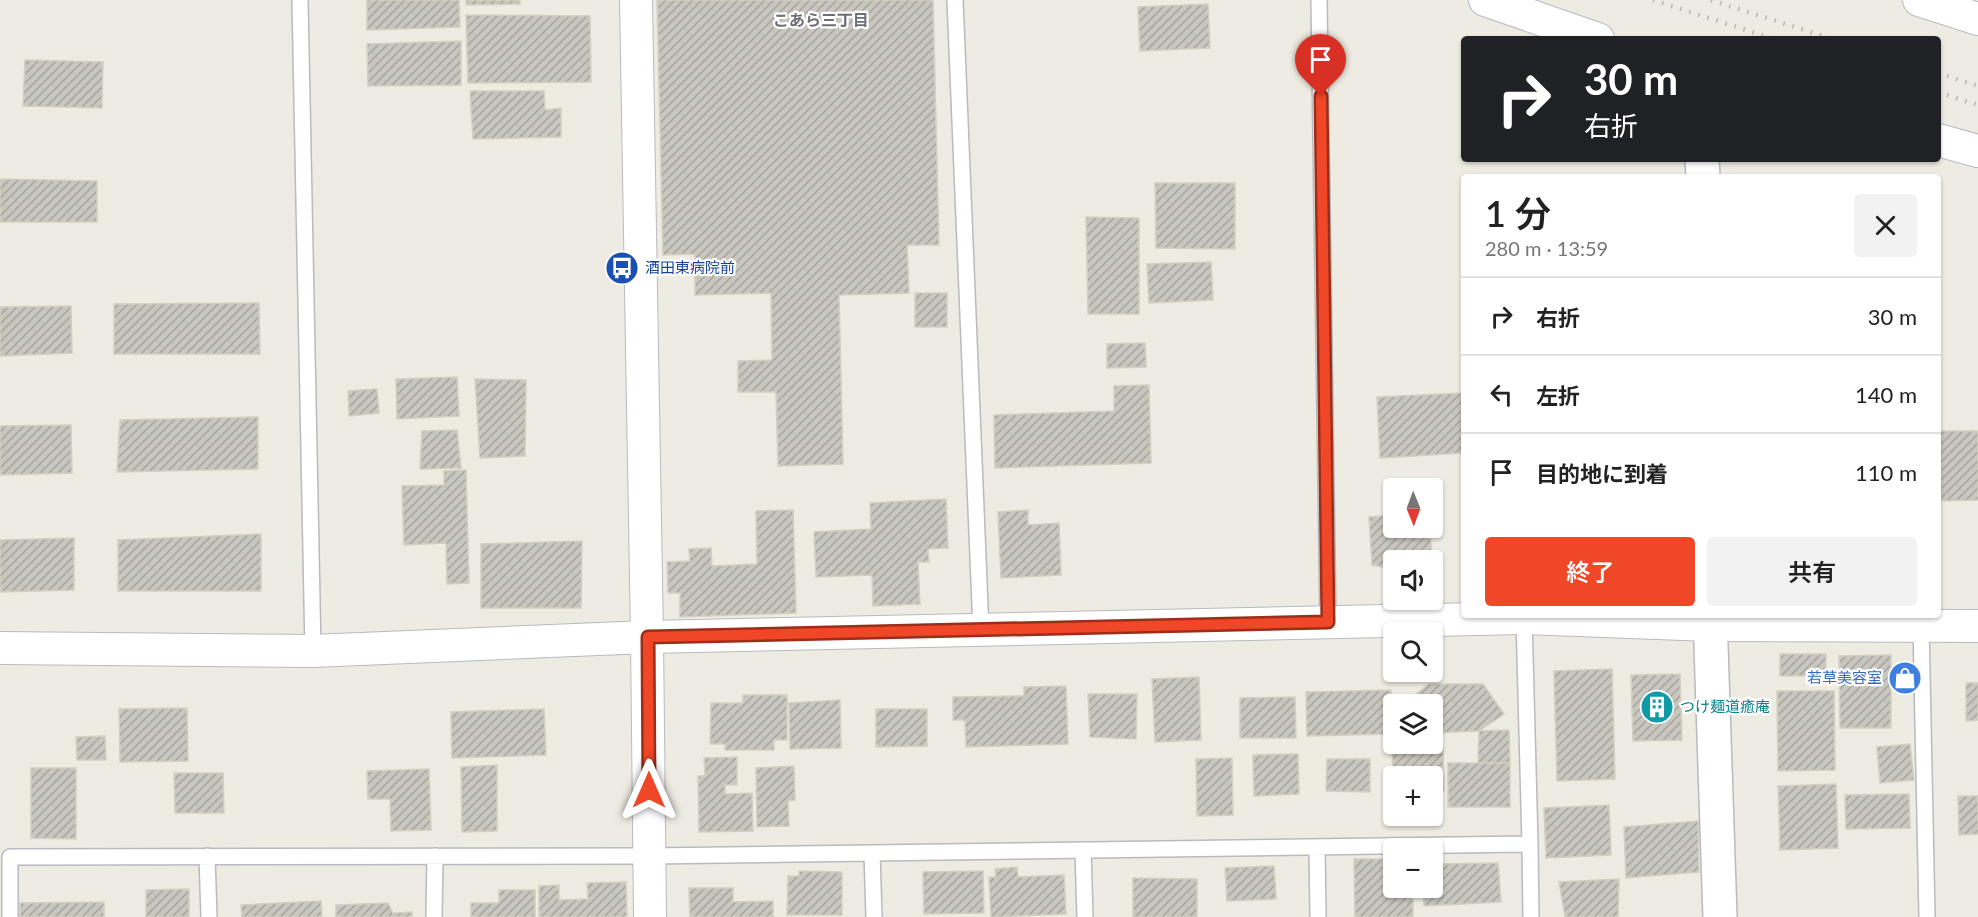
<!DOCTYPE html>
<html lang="ja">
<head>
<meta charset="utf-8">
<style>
  body { margin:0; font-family:Lato,"Noto Sans JP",sans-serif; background:#f2f2f2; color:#222; height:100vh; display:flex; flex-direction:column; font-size:22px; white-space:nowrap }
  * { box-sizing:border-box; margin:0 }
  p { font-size:20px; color:#767676 }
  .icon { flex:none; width:33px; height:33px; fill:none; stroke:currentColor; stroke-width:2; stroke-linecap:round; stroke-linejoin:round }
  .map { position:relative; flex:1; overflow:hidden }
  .drawer { position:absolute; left:1461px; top:174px; width:480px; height:444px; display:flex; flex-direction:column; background:#fff; border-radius:6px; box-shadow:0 2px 4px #0004 }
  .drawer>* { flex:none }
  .hud { position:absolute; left:1461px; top:36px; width:480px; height:126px; border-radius:6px; box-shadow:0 2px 4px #0004; background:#202124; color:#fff; overflow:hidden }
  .needle { width:39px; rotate:179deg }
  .controls { position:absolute; left:1383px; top:478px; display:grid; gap:12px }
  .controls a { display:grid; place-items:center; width:60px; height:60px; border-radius:6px; background:#fff; box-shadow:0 2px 4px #0004; font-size:30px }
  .pin { position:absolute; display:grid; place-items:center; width:51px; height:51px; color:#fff; margin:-62px -26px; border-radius:50% 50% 50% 0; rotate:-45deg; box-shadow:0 0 6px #0007 }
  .pin .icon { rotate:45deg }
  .me { position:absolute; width:66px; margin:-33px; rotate:0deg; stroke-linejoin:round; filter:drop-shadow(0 0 4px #0008) }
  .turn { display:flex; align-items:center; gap:21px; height:126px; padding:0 24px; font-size:27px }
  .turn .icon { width:78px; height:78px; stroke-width:2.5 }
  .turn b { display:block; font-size:42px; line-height:51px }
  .round { display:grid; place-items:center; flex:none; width:63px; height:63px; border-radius:6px; background:#f2f2f2 }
  .head { display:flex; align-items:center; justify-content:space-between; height:102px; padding:0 24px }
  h1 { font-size:36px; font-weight:600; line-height:45px }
  .button { display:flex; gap:12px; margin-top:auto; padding:12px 24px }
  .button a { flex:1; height:69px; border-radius:6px; background:#ef4727; color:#fff; font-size:24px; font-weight:600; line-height:69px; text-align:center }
  .button a+a { background:#f2f2f2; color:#222 }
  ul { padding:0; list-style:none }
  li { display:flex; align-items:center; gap:18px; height:78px; padding:0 24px; border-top:2px solid #e0e0e0 }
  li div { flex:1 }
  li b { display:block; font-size:22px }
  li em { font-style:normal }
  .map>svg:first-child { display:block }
  .building { fill:url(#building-hatch); stroke:#d3cfc1; stroke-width:1.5 }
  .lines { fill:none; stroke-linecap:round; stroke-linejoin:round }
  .service-casing { stroke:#b8babf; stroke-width:18 }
  .minor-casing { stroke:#b8babf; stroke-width:34 }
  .tertiary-casing { stroke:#b8babf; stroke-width:36 }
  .service { stroke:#fff; stroke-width:15 }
  .minor { stroke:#fff; stroke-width:32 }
  .tertiary { stroke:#fff; stroke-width:33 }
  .rail { stroke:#b4b5b5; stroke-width:4.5; stroke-dasharray:1.5 8; stroke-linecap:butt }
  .route-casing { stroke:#9b2e19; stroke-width:15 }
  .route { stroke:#ef4727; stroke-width:10 }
  .labels { text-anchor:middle; stroke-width:4.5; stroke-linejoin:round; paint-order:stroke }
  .transit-label { font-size:15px; fill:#164399; stroke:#fff; text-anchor:start }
  .shop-label { font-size:15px; fill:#366cbe; stroke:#fff; text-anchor:end }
  .culture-label { font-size:15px; fill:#0d838f; stroke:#fff; text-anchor:start }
  .neighbourhood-label { font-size:16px; font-weight:bold; fill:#6c7076; stroke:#fff }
</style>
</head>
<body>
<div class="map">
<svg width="1978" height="917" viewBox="0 0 1978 917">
  <defs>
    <pattern id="building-hatch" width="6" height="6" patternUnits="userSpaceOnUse" patternTransform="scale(1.5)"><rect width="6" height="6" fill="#c9c6bf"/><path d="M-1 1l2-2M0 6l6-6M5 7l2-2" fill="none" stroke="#a6a49f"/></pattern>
  </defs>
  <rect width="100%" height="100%" fill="#eeece2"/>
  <!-- building -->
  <path class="building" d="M367,0H459L460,27L367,30Z
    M466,0H520V4L466,5Z
    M657,0H933L939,245H907L909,293L839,295L843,464L778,466L776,392H738V361L772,360L771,293L695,295V254L663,255Z
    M1208,4L1210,48L1140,51L1138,7Z
    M466,15L590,16L591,82L468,83Z
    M461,41V85L368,86L367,44Z
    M25,60L103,62L102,108L23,106Z
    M470,91H544L545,110L561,108V137L473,139Z
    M0,179L97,181V222H0Z
    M1155,183H1235V249L1156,248Z
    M1086,217L1139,218V314H1088Z
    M1211,262L1213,300L1149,303L1147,264Z
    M915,293H947V327H915Z
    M259,303L260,354H114V304Z
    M71,306L72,353L0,356V307Z
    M1145,343L1146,367L1107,368V344Z
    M457,377L459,416L397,419L396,379Z
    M475,379L526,380L525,456L480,458Z
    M1149,385L1151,463L995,468L994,415L1114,411V386Z
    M377,389L379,413L349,416L348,391Z
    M1464,393V453L1380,458L1377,397Z
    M258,417V469L117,472L120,420Z
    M71,425L72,473L0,475V426Z
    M457,430L461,468L420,469L422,431Z
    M1940,431H1978V500L1941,501Z
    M466,470L469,583L447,584L446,543L404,545L402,486L444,485V471Z
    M946,499L948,548L928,549L929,562H918L920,604L873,606L872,575L816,577L814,532L871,529L870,503Z
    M793,510L796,613L680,617V593H668L667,562L690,561L689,549L711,548L712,566L757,564L756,511Z
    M1028,510V525L1059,523L1061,575L1001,578L998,512Z
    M1394,515V528H1430L1432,561H1394V569L1372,565L1369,517Z
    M261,534V591H118V540Z
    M74,538V590L0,592V540Z
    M582,541L581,608H481V544Z
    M1780,654H1826V676H1780Z
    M1891,655V728H1840L1839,656Z
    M1612,669L1615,779L1557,781L1554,671Z
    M1680,674L1682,740L1633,741L1631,675Z
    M1199,677L1201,740L1155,742L1152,679Z
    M1966,683H1978V720L1966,721Z
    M1429,684H1483L1504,714L1479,731L1432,733V705H1402Z
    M1066,686L1068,744L966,747L965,720H953V697L1024,696V687Z
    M1391,690L1392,734L1307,736L1306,692Z
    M1777,691H1834L1835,770L1778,771Z
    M1088,694H1137L1136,739L1090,737Z
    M743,695H787V740H774V750H725V744H710L711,703H743Z
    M1295,697L1296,738H1240V698Z
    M840,700L841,748L790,749L789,703Z
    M187,708L188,761L120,762L119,709Z
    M544,709L546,755L452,758L451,712Z
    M876,709H927V746L876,747Z
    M1509,730L1510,763H1478L1479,731Z
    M105,736L106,760H77L76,737Z
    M1910,744L1914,780L1880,783L1877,747Z
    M1443,748L1444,791H1432V777H1394V804L1392,749Z
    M1298,754L1299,794L1254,796L1253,755Z
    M737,757V785H725V794L752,793L753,831L699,832L698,776H705L704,758Z
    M1232,758L1233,815L1197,816L1196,759Z
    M1327,759H1370V792L1326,791Z
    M1448,763H1510V807H1448Z
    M497,765V831L462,832L461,767Z
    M794,766L795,800L788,801L789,826L757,827L756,768Z
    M31,768H76V839L31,838Z
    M429,769L431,830L391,831L390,799H368L367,771Z
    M174,773H223L224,813H175Z
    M1836,784L1838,848L1780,850L1778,786Z
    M1909,794L1910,828L1846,829L1845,795Z
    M1958,796H1978V834L1959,835Z
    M1609,805L1611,855L1546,858L1544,808Z
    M1698,821L1699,872L1626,878L1624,827Z
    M1354,859H1394V888H1413V917H1355Z
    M1498,863L1501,902L1424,906L1423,888H1432V864Z
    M1274,866L1276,899L1227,901L1225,868Z
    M1017,867L1018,877L1064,875L1066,914L991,917L989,877H996L995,869Z
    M799,871L842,872V915H787L788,876H799Z
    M983,871L984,913L924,914L923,872Z
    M1133,878L1197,879V917H1133Z
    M1619,879L1618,917H1565L1559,882Z
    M626,882L627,917H539V886L559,885V900L588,899L587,883Z
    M689,888H733V902L773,901V917H690Z
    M189,889V917H146V890Z
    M499,890H535V917H471V903H499Z
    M321,901L322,917H242L241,905Z
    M104,902V917H20V903Z
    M388,903L393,913L412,912V917H336V905Z"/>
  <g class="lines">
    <defs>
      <path id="service" d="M300,0L313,651
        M955,0L981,630
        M1319,0L1328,622
        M1921,625L1927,917
        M1530,844L1531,917
        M1317,847L1318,917
        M1083,850L1085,917
        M872,853L874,917
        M207,856L209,917
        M10,917V857L649,856L1530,844L1524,618
        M434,917L435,856"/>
      <path id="minor" d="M636,0L647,637L650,917
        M1485,0L1598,39
        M1919,0L1978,19
        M1938,140L1978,151
        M0,648L313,651L647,637L1524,618L1710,625L1978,626"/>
      <path id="tertiary" d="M1702,159L1703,177
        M1710,615L1720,917"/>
    </defs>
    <!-- service casing -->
    <use href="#service" class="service-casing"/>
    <!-- minor casing -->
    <use href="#minor" class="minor-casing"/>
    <!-- tertiary casing -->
    <use href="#tertiary" class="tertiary-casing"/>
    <!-- service -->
    <use href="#service" class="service"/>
    <!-- minor -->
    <use href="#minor" class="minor"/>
    <!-- tertiary -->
    <use href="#tertiary" class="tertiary"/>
    <!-- rail -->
    <path class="rail" d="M1653,0L1774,39
      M1711,0L1832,39
      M1938,73L1978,86
      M1938,92L1978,105"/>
  </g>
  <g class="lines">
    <defs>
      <path id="route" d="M649,790L648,637L1328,622L1321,96"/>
    </defs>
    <!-- route casing -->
    <use href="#route" class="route-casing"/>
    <!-- route -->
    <use href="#route" class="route"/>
  </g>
  <!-- icons -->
  <defs>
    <symbol id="bus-disc" viewBox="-11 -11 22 22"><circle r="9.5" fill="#1a4fb4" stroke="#fff"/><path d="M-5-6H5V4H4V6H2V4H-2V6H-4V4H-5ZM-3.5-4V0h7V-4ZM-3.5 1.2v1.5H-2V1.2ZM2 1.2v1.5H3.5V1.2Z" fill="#fff"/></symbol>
    <symbol id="shop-disc" viewBox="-11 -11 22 22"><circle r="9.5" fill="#3f7fe0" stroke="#fff"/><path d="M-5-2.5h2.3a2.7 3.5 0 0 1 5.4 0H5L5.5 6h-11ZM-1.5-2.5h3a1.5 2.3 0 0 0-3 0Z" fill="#fff"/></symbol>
    <symbol id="building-disc" viewBox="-11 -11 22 22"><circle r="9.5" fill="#0f9aa8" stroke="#fff"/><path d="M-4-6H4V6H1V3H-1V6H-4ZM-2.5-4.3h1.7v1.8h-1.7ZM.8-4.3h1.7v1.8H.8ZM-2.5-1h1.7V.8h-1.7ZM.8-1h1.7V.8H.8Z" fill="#fff"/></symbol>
  </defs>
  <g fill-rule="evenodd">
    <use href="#bus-disc" x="603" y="249" width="38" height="38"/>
    <use href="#shop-disc" x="1886" y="659" width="38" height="38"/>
    <use href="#building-disc" x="1638" y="688" width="38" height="38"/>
  </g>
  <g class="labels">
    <!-- transit labels -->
    <g class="transit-label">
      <text x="645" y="273">酒田東病院前</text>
    </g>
    <!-- shop labels -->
    <g class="shop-label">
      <text x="1882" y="683">若草美容室</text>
    </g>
    <!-- culture labels -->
    <g class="culture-label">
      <text x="1680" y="712">つけ麺道癒庵</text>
    </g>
    <!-- neighbourhood labels -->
    <g class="neighbourhood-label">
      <text x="821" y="26">こあら三丁目</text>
    </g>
  </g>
</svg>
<div class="controls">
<a><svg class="needle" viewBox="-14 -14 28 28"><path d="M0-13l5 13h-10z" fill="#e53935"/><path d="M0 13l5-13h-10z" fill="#767676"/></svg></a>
<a><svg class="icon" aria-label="sound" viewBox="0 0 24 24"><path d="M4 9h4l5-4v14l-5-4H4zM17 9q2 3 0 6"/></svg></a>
<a><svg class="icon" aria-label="search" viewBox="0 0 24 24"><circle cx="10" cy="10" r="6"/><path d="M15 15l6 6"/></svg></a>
<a><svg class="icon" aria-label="layers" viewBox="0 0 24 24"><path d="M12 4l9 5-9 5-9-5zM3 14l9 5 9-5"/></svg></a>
<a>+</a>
<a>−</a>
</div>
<div class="pin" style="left:1321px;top:96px;background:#d93025"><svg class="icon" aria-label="arrive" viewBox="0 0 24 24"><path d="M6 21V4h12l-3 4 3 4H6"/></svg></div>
<svg class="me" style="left:649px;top:790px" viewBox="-20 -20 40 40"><path d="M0-17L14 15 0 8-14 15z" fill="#ef4727" stroke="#fff" stroke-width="4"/></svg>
<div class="hud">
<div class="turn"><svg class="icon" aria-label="right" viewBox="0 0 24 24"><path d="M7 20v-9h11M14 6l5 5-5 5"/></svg><div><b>30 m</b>右折</div></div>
</div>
<section class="drawer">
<div class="head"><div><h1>1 分</h1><p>280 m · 13:59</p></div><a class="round"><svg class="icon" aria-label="close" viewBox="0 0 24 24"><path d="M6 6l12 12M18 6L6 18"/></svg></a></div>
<ul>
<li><svg class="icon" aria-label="right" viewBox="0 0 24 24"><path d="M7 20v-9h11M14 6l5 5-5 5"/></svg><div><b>右折</b></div><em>30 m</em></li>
<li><svg class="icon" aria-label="left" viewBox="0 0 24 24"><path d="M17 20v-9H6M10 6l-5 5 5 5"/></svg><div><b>左折</b></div><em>140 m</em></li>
<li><svg class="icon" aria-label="arrive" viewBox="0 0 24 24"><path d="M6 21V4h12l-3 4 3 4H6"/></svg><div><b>目的地に到着</b></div><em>110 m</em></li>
</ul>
<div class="button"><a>終了</a><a>共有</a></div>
</section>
</div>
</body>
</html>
